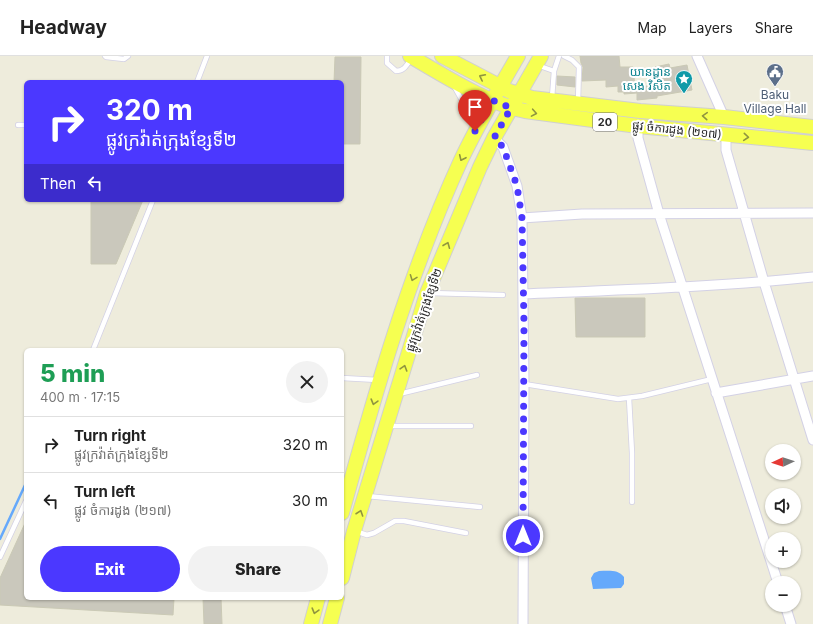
<!DOCTYPE html>
<html lang="en">
<head>
<meta charset="utf-8">
<style>
  body { margin:0; font-family:Inter,"Noto Sans Khmer",sans-serif; background:#f2f2f2; color:#222; height:100vh; display:flex; flex-direction:column; font-size:15px; white-space:nowrap }
  * { box-sizing:border-box; margin:0 }
  p { font-size:13px; color:#767676 }
  .icon { flex:none; width:22px; height:22px; fill:none; stroke:currentColor; stroke-width:2; stroke-linecap:round; stroke-linejoin:round }
  .map { position:relative; flex:1; overflow:hidden }
  .panel { position:absolute; left:24px; top:292px; width:320px; height:252px; display:flex; flex-direction:column; background:#fff; border-radius:6px; box-shadow:0 1px 3px #0004 }
  .panel>* { flex:none }
  .banner { position:absolute; left:24px; top:24px; width:320px; height:122px; border-radius:6px; box-shadow:0 1px 3px #0004; background:#4b38ff; color:#fff; overflow:hidden }
  .needle { width:26px; rotate:267deg }
  .fabs { position:absolute; left:765px; top:388px; display:grid; gap:8px }
  .fabs a { display:grid; place-items:center; width:36px; height:36px; border-radius:50%; background:#fff; box-shadow:0 1px 3px #0004; font-size:20px }
  .pin { position:absolute; display:grid; place-items:center; width:34px; height:34px; color:#fff; margin:-41px -17px; border-radius:50% 50% 50% 0; rotate:-45deg; box-shadow:0 0 4px #0007 }
  .pin .icon { rotate:45deg }
  .me { position:absolute; width:44px; margin:-22px; rotate:0deg; stroke-linejoin:round; filter:drop-shadow(0 0 3px #0008) }
  .turn { display:flex; align-items:center; gap:14px; height:84px; padding:0 16px; font-size:18px }
  .turn .icon { width:52px; height:52px; stroke-width:2.5 }
  .turn b { display:block; font-size:28px; line-height:34px }
  .then { display:flex; align-items:center; height:38px; padding:0 16px; background:#0003; gap:8px; font-size:15px }
  .round { display:grid; place-items:center; flex:none; width:42px; height:42px; border-radius:21px; background:#f2f2f2 }
  .head { display:flex; align-items:center; justify-content:space-between; height:68px; padding:0 16px }
  h1 { font-size:24px; font-weight:800; line-height:30px; color:#1e9e55 }
  .primary-button { display:flex; gap:8px; margin-top:auto; padding:8px 16px }
  .primary-button a { flex:1; height:46px; border-radius:24px; background:#4b38ff; color:#fff; font-size:16px; font-weight:800; line-height:46px; text-align:center }
  .primary-button a+a { background:#f2f2f2; color:#222 }
  ul { padding:0; list-style:none }
  li { display:flex; align-items:center; gap:12px; height:56px; padding:0 16px; border-top:1px solid #e0e0e0 }
  li div { flex:1 }
  li b { display:block; font-size:15px }
  li em { font-style:normal }
  header { display:flex; align-items:center; gap:24px; box-sizing:border-box; height:56px; padding:0 20px; background:#fff; border-bottom:1px solid #e0e0e0 }
  header strong { font-size:19px }
  nav { display:flex; gap:22px; margin-inline-start:auto; font-size:14px }
  .map>svg:first-child { display:block }
  .water { fill:#65a9fb }
  .lines { fill:none; stroke-linecap:round; stroke-linejoin:round }
  .stream { stroke:#65a9fb; stroke-width:2.5 }
  .building { fill:#cac8bc; stroke:#cac9b5 }
  .lane-casing { stroke:#d3d1e5; stroke-width:6 }
  .street-casing { stroke:#d3d1e5; stroke-width:11 }
  .primary-casing { stroke:#d0d0d0; stroke-width:16 }
  .lane { stroke:#fff; stroke-width:4.5 }
  .street { stroke:#fff; stroke-width:9 }
  .primary { stroke:#f6ff51; stroke-width:14 }
  .oneway { stroke:#90953e }
  .route { stroke:#4b38ff; stroke-width:7; stroke-dasharray:0 12.6 }
  .labels { text-anchor:middle; stroke-width:4; stroke-linejoin:round; paint-order:stroke }
  .shield { fill:#fff; stroke:#6b6b6b; stroke-width:1 }
  .shield-label { font-size:11px; font-weight:bold; fill:#2b2b2b }
  .culture-label { font-size:12px; fill:#0d838f; stroke:#fff; text-anchor:end }
  .service-label { font-size:12px; fill:#4e5e75; stroke:#fff }
  .street-label { font-size:12px; fill:#2b2b2b; stroke:#fff }
</style>
</head>
<body>
<header>
<strong>Headway</strong>
<nav><a>Map</a><a>Layers</a><a>Share</a></nav>
</header>
<div class="map">
<svg width="813" height="568" viewBox="0 0 813 568">
  <rect width="100%" height="100%" fill="#eeecdc"/>
  <!-- water -->
  <path class="water" d="M599,515C608,515 618,513 624,521V528L621,532L593,533L591,522L594,517Z"/>
  <g class="lines">
    <!-- stream -->
    <path class="stream" d="M0,483L26,427"/>
  </g>
  <!-- building -->
  <path class="building" d="M580,0H619L620,11H633L635,31L659,29L655,11L669,8L670,12L687,9L692,34L657,40V42L637,44V37L624,38V36H618V30L606,31V24L582,25L583,11L581,7Z
    M335,1H361L360,88H342V26H334Z
    M557,20L575,21V31L557,29Z
    M91,144H143L116,208H91Z
    M575,242H645V281H576Z
    M26,465V542H174L173,559L0,549V522Z
    M203,542H221L222,568H204Z"/>
  <g class="lines">
    <defs>
      <path id="lane" d="M105,0L106,1L124,3L128,0
        M387,0V7L396,15C404,15 406,10 411,3
        M564,0L572,4L579,11L578,46
        M537,9L554,15
        M197,26L207,0
        M454,30L464,48L474,72
        M552,42L554,15L559,0
        M18,69H26
        M429,237L503,239
        M93,294L153,144
        M342,322L378,324
        M524,328L618,343L642,340L712,323
        M399,338L477,319
        M629,342L632,397V446
        M388,370H471
        M367,440L480,451
        M355,475L367,479L374,477L395,465H404L466,477
        M0,501L26,445"/>
      <path id="street" d="M697,0L724,61
        M638,70V82L659,158L778,527
        M726,79V94L764,226L813,384
        M494,82L503,91L517,130L522,162L524,328L523,568
        M522,162L582,158L813,157
        M523,238C620,234 717,231 813,221
        M716,337L813,320
        M785,549L791,568"/>
      <path id="primary" d="M410,0C445,20 486,47 525,55L638,70L813,87
        M442,0L509,35L532,42L640,55L724,61L813,71
        M342,457C375,337 409,217 461,104C478,68 498,34 518,0
        M342,522L354,475L427,237L480,111L494,82L541,0
        M311,568L318,542
        M330,568L337,542"/>
    </defs>
    <!-- lane casing -->
    <use href="#lane" class="lane-casing"/>
    <!-- street casing -->
    <use href="#street" class="street-casing"/>
    <!-- primary casing -->
    <use href="#primary" class="primary-casing"/>
    <!-- lane -->
    <use href="#lane" class="lane"/>
    <!-- street -->
    <use href="#street" class="street"/>
    <!-- primary -->
    <use href="#primary" class="primary"/>
  </g>
  <!-- one-way arrows -->
  <defs><path id="oneway-chevron" d="M-2-3.5L2.5 0L-2 3.5" fill="none" stroke-width="1.6" stroke-linecap="round" stroke-linejoin="round"/></defs>
  <g class="oneway">
    <use href="#oneway-chevron" transform="translate(482 21) rotate(-153)"/>
    <use href="#oneway-chevron" transform="translate(534 57) rotate(10)"/>
    <use href="#oneway-chevron" transform="translate(705 60) rotate(-176)"/>
    <use href="#oneway-chevron" transform="translate(746 81) rotate(5)"/>
    <use href="#oneway-chevron" transform="translate(462 102) rotate(115)"/>
    <use href="#oneway-chevron" transform="translate(447 189) rotate(-68)"/>
    <use href="#oneway-chevron" transform="translate(413 222) rotate(111)"/>
    <use href="#oneway-chevron" transform="translate(404 312) rotate(-73)"/>
    <use href="#oneway-chevron" transform="translate(374 346) rotate(106)"/>
    <use href="#oneway-chevron" transform="translate(360 457) rotate(-71)"/>
    <use href="#oneway-chevron" transform="translate(315 555) rotate(106)"/>
  </g>
  <g class="lines">
    <!-- route -->
    <path class="route" d="M475,75L492,44L511,52L494,82L503,91L517,130L522,162L524,268L523,480"/>
  </g>
  <!-- icons -->
  <defs>
    <symbol id="civic-pin" viewBox="-11 -11 22 30"><path d="M0 17L-7.5 6A9.5 9.5 0 1 1 7.5 6Z" fill="#5c6f8a" stroke="#fff"/><path d="M-.6-6.5H3V-4.5H.6V-3L4-1V1h2V6H-6V1h2V-1L-.6-3ZM-1.2 2.5V6h2.4V2.5Z" fill="#fff"/></symbol>
    <symbol id="sight-pin" viewBox="-11 -11 22 30"><path d="M0 17L-7.5 6A9.5 9.5 0 1 1 7.5 6Z" fill="#0f9aa8" stroke="#fff"/><path d="M0-6L1.8-2.2L6-1.7L2.9 1.2L3.7 5.4L0 3.3L-3.7 5.4L-2.9 1.2L-6-1.7L-1.8-2.2Z" fill="#fff"/></symbol>
  </defs>
  <g fill-rule="evenodd">
    <use href="#civic-pin" x="765" y="6" width="20" height="27"/>
    <use href="#sight-pin" x="674" y="13" width="20" height="27"/>
  </g>
  <g class="labels">
    <!-- shield labels -->
    <rect class="shield" x="593" y="57" width="24" height="18" rx="3"/>
    <g class="shield-label">
      <text x="605" y="70">20</text>
    </g>
    <!-- culture labels -->
    <g class="culture-label">
      <text x="671" y="20">យានដ្ឋាន<tspan x="671" dy="14">សេង វិសិត</tspan></text>
    </g>
    <!-- service labels -->
    <g class="service-label">
      <text x="775" y="43">Baku<tspan x="775" dy="14">Village Hall</tspan></text>
    </g>
    <!-- street labels -->
    <g class="street-label">
      <text transform="translate(677 74) rotate(6)" y="4">ផ្លូវ ចំការដូង (២១៧)</text>
      <text transform="translate(424 254) rotate(-71)" y="4">ផ្លូវក្រវ៉ាត់ក្រុងខ្សែទី២</text>
    </g>
  </g>
</svg>
<div class="fabs">
<a><svg class="needle" viewBox="-14 -14 28 28"><path d="M0-13l5 13h-10z" fill="#e53935"/><path d="M0 13l5-13h-10z" fill="#767676"/></svg></a>
<a><svg class="icon" aria-label="sound" viewBox="0 0 24 24"><path d="M4 9h4l5-4v14l-5-4H4zM17 9q2 3 0 6"/></svg></a>
<a>+</a>
<a>−</a>
</div>
<div class="pin" style="left:475px;top:75px;background:#d93025"><svg class="icon" aria-label="arrive" viewBox="0 0 24 24"><path d="M6 21V4h12l-3 4 3 4H6"/></svg></div>
<svg class="me" style="left:523px;top:480px" viewBox="-20 -20 40 40"><circle r="17" fill="#4b38ff" stroke="#fff" stroke-width="3"/><path d="M0-11L8 9 0 5-8 9z" fill="#fff"/></svg>
<div class="banner">
<div class="turn"><svg class="icon" aria-label="right" viewBox="0 0 24 24"><path d="M7 20v-9h11M14 6l5 5-5 5"/></svg><div><b>320 m</b>ផ្លូវក្រវ៉ាត់ក្រុងខ្សែទី២</div></div>
<div class="then">Then<svg class="icon" aria-label="left" viewBox="0 0 24 24"><path d="M17 20v-9H6M10 6l-5 5 5 5"/></svg></div>
</div>
<section class="panel">
<div class="head"><div><h1>5 min</h1><p>400 m · 17:15</p></div><a class="round"><svg class="icon" aria-label="close" viewBox="0 0 24 24"><path d="M6 6l12 12M18 6L6 18"/></svg></a></div>
<ul>
<li><svg class="icon" aria-label="right" viewBox="0 0 24 24"><path d="M7 20v-9h11M14 6l5 5-5 5"/></svg><div><b>Turn right</b><p>ផ្លូវក្រវ៉ាត់ក្រុងខ្សែទី២</p></div><em>320 m</em></li>
<li><svg class="icon" aria-label="left" viewBox="0 0 24 24"><path d="M17 20v-9H6M10 6l-5 5 5 5"/></svg><div><b>Turn left</b><p>ផ្លូវ ចំការដូង (២១៧)</p></div><em>30 m</em></li>
</ul>
<div class="primary-button"><a>Exit</a><a>Share</a></div>
</section>
</div>
</body>
</html>
